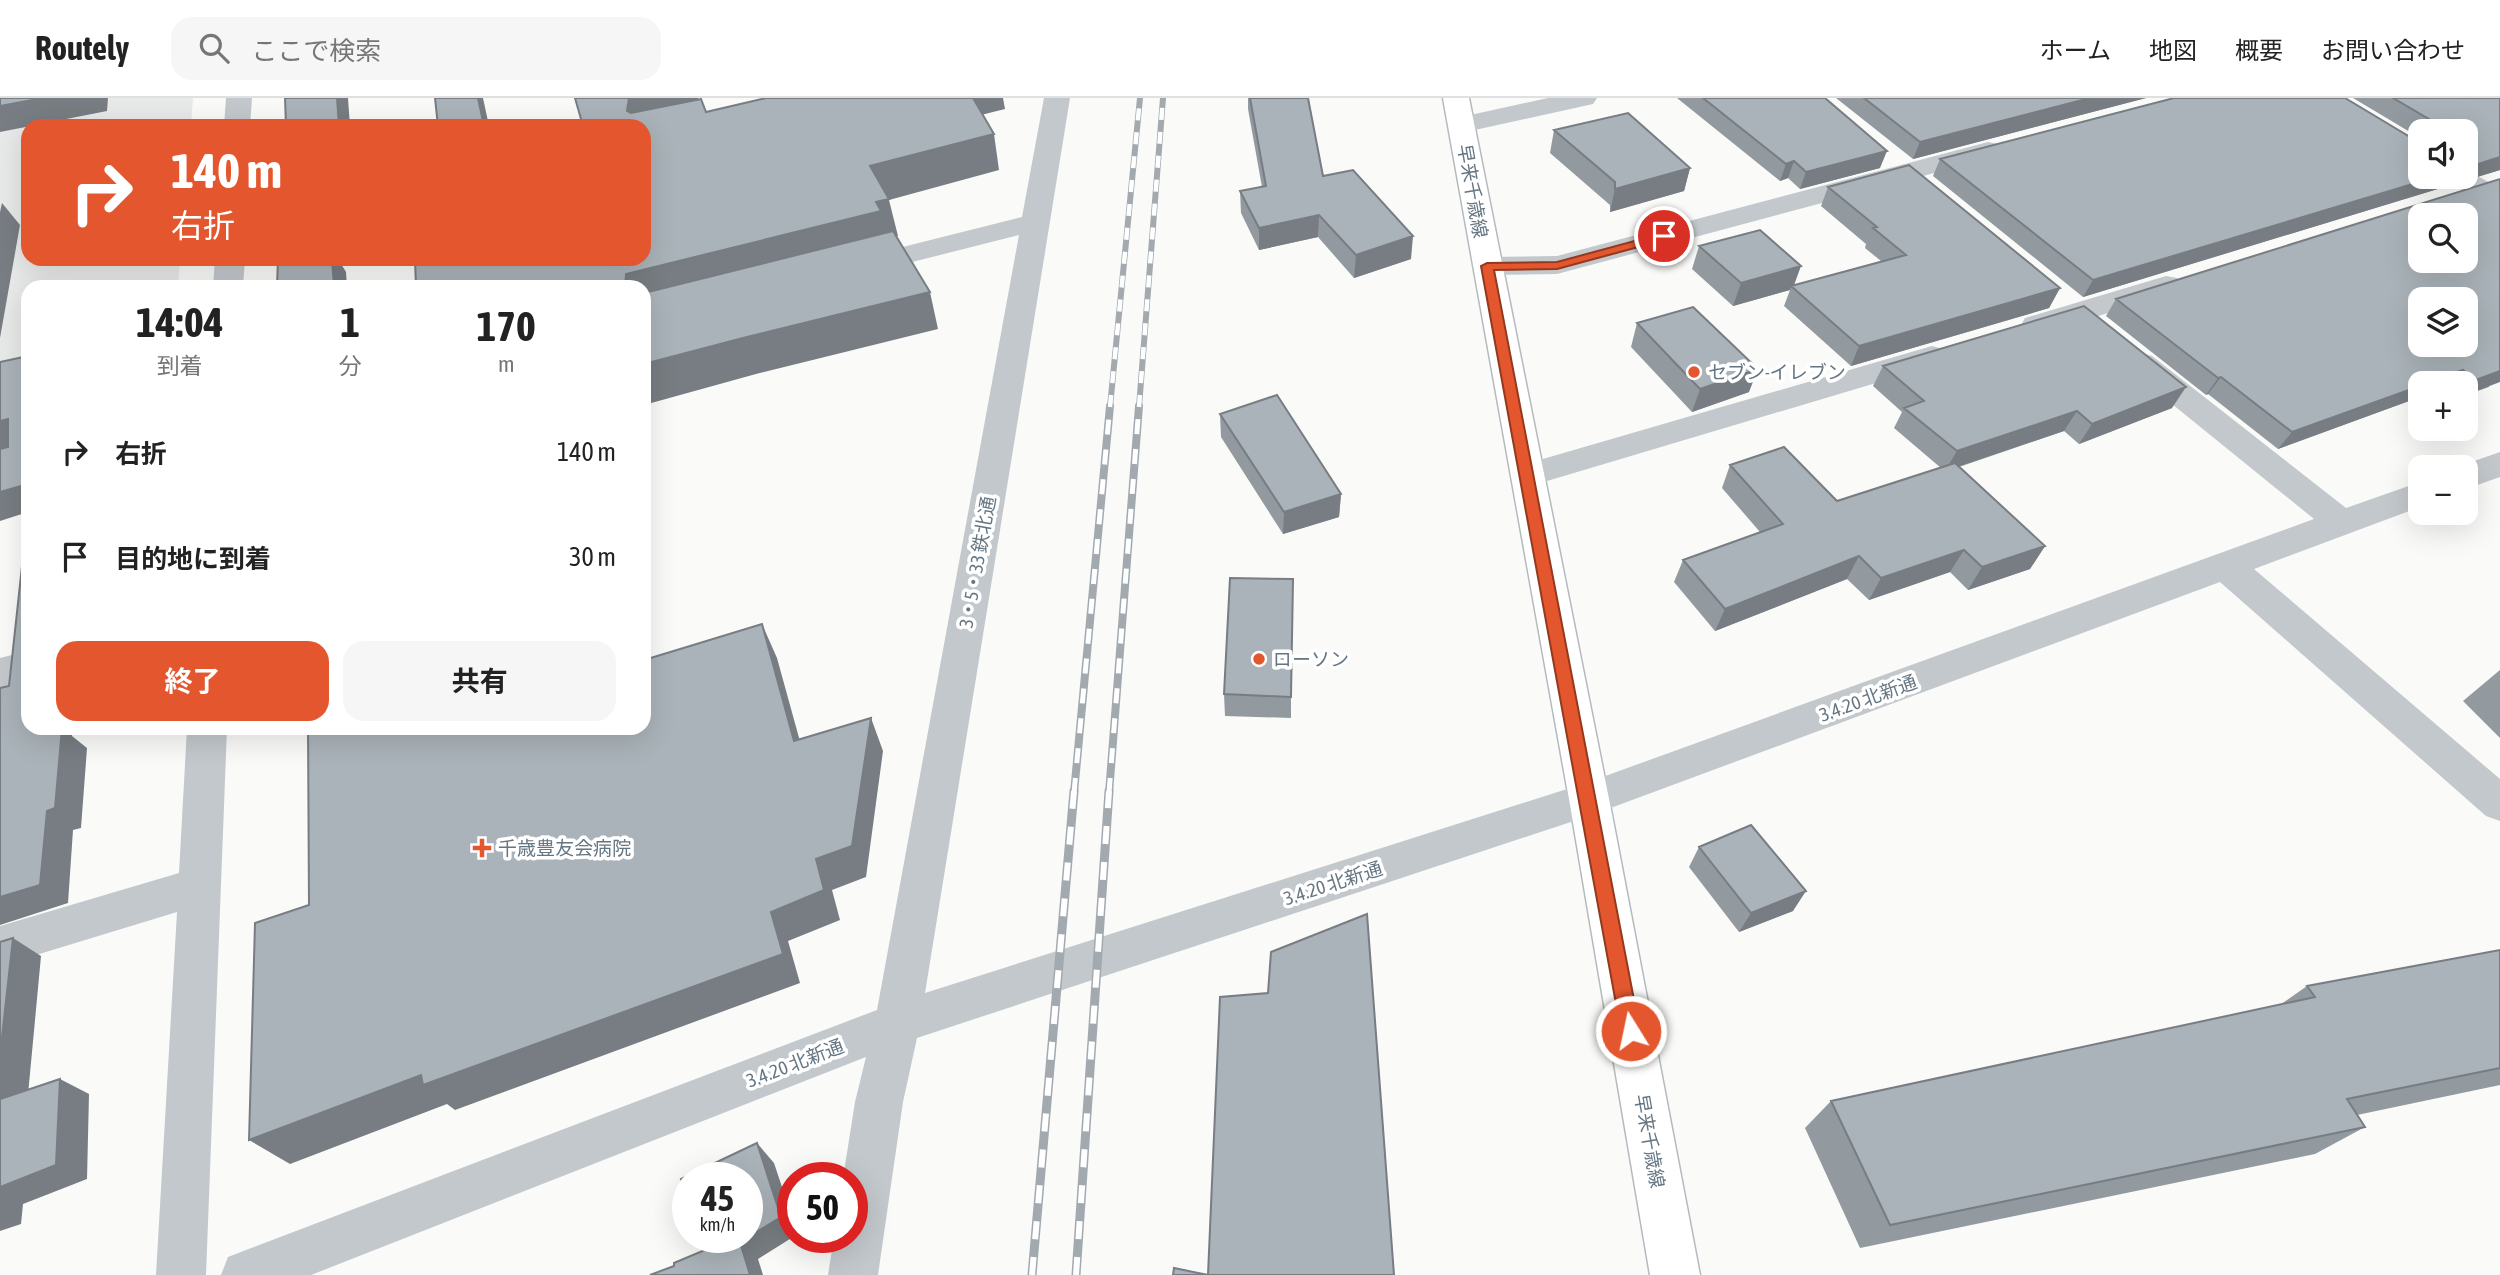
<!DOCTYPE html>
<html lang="ja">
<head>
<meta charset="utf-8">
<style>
  body { margin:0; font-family:"Asap Condensed","Noto Sans JP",sans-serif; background:#f6f6f6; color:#222; height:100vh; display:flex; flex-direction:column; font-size:26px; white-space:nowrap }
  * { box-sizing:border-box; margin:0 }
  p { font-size:23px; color:#767676 }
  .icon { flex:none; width:38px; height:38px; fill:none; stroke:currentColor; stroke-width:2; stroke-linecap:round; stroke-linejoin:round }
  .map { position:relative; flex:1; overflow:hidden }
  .side { position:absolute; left:21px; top:182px; width:630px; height:455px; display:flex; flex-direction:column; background:#fff; border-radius:21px; box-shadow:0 7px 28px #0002 }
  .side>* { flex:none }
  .hud { position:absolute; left:21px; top:21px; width:630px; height:147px; border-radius:21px; box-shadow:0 7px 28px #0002; background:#e4572e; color:#fff; overflow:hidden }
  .buttons { position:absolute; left:2408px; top:21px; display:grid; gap:14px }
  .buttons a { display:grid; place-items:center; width:70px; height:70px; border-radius:14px; background:#fff; box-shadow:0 7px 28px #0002; font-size:35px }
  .speed { position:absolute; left:672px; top:1064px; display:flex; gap:14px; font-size:35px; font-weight:700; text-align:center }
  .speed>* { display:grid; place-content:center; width:91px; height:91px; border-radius:50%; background:#fff; box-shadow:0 7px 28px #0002; line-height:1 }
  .speed small { font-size:18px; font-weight:400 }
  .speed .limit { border:10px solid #d22; background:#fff; color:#111 }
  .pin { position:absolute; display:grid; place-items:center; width:60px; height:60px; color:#fff; margin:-30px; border:4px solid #fff; border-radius:50%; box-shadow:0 2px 7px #0007 }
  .me { position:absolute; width:77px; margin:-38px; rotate:350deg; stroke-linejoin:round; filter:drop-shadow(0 0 5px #0008) }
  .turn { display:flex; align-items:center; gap:24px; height:147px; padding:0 35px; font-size:32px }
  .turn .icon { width:91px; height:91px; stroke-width:2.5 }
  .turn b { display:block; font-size:49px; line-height:60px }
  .eta { display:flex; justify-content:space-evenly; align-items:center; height:119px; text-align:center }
  .eta b { font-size:42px; font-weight:700; line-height:49px }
  .action { display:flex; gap:14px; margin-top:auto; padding:14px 35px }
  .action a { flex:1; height:80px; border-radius:21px; background:#e4572e; color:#fff; font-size:28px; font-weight:700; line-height:80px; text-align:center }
  .action a+a { background:#f6f6f6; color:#222 }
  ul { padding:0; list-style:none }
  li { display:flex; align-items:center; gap:21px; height:105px; padding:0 35px }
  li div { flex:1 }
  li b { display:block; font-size:26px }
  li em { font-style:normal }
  header { display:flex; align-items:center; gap:42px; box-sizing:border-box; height:98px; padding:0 35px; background:#fff; border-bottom:2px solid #e0e0e0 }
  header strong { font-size:33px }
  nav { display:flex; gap:38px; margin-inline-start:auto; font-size:24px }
  .search { width:490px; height:63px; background:#f6f6f6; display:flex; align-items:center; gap:18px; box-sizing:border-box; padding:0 24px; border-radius:21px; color:#767676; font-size:26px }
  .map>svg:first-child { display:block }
  .built { fill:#e8e9e9 }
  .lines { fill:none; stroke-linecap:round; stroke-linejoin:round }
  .major-casing { stroke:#b5babe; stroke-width:3 }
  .minor { fill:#c3c8cc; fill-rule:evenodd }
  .major { fill:#fff; fill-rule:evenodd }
  .rail-far2-casing { stroke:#a2aab0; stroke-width:6 }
  .rail-far1-casing { stroke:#a2aab0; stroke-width:8 }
  .rail-casing { stroke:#a2aab0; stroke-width:9 }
  .rail-far2 { stroke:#fff; stroke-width:4.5; stroke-dasharray:12; stroke-linecap:butt }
  .rail-far1 { stroke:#fff; stroke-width:5; stroke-dasharray:15; stroke-linecap:butt }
  .rail { stroke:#fff; stroke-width:6; stroke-dasharray:18; stroke-linecap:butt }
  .wall { fill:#929a9f }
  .shaded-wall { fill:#777d82 }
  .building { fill:#aab3b9; stroke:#777d82; stroke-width:2; fill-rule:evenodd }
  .route { fill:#e4572e; stroke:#94391e; stroke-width:2 }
  .poi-dot { fill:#e4572e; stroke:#fff; stroke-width:2.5 }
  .labels { text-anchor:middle; stroke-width:7; stroke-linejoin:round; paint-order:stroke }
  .street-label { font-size:19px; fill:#657683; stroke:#fff }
  .poi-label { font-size:19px; fill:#657683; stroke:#fff; text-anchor:start }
</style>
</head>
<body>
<header>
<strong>Routely</strong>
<div class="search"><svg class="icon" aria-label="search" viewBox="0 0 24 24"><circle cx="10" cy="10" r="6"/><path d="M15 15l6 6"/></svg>ここで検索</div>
<nav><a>ホーム</a><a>地図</a><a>概要</a><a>お問い合わせ</a></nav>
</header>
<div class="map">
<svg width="2500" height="1177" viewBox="0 0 2500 1177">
  <rect width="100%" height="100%" fill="#fafaf8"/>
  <!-- built -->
  <path class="built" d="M0,0H193L191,28H28V161H180L178,189H28V338L0,345Z"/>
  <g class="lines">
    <defs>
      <path id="major" d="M1443,0H1469L1609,701L1700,1177H1650L1569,701Z"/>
    </defs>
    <!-- major casing -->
    <use href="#major" class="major-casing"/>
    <!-- minor -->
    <path class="minor" d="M226,0H252L250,28H224Z
      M1044,0H1070L925,895L1586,685L2314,421L2130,272L2125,265L2130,258L2141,255L2152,258L2346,410L2420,384V409L2254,471L2500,681V723L2486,718L2220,484L1589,718L917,940L903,1004L878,1177H828L834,1139H852V1080H843L855,1004L866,959L311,1177H221L228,1159L246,1152L877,912L1019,137L857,178L847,175L842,169L847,163L1022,119Z
      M1548,0H1597L1593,6L1461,35L1452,33L1448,27L1452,21Z
      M1988,44L1998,46L2002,52L1998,58L1557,176L1487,177L1477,174L1472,168L1477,162L1487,159L1557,158Z
      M2466,72L2500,90V110L2490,108L2451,85L2447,79H2466Z
      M215,161H245L243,189H213Z
      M2166,178L2177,180L2181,187L2177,194L2036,237L2025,234L2021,227L2025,220Z
      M1932,248L1943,251L1948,258L1943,265L1527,389L1515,385L1510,377L1515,369Z
      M2500,354V379L2466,391V369H2457Z
      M28,553V583L0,590V560Z
      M187,630H227L206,1177H156L177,814L0,868V828L179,775Z"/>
    <!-- major -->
    <use href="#major" class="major"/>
    <defs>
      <path id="rail-far2" d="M1110,309L1140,0
        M1139,309L1163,0"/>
      <path id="rail-far1" d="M1074,695L1110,308
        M1109,695L1139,308"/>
      <path id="rail" d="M1032,1177L1074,693
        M1076,1177L1109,693"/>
    </defs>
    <!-- rail-far2 casing -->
    <use href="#rail-far2" class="rail-far2-casing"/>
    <!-- rail-far1 casing -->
    <use href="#rail-far1" class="rail-far1-casing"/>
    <!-- rail casing -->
    <use href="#rail" class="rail-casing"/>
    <!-- rail-far2 -->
    <use href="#rail-far2" class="rail-far2"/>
    <!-- rail-far1 -->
    <use href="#rail-far1" class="rail-far1"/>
    <!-- rail -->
    <use href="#rail" class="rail"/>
  </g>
  <!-- wall -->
  <path class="wall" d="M1248,0H1308L1323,78L1411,161L1354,180L1318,139L1259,152L1241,115L1240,93L1262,89L1248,11Z
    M1677,0H1825L1880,70L1800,91L1788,80L1780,83Z
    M1836,0H2146L1913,61Z
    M2353,0H2500V72L2083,199L1933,78L1940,61L2420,79L2466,33H2420V40Z
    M1554,32L1690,70L1684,93L1610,114V107L1550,55Z
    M2500,81L2489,289L2466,297V285H2420V299L2278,351L2208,296L2206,297L2106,218L2116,201Z
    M1828,89L2060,190L2049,210L1851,268L1784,208L1790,192L1733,208L1692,171L1699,148L1794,187L1881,163L1865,150L1866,146L1821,108Z
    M1637,225L1749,294L1692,314L1631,249Z
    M1883,268L2172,310L2079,346L2064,333L1959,369L2045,448L2030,471L1968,492L1950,474L1869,502L1847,481L1715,533L1674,484L1683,462L1760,434L1722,390L1730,367L1837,403L1941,370L1894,330L1902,314L1873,288Z
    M1220,316L1341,396L1339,419L1283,436L1221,339Z
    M2500,572V640L2463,603Z
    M1224,596L1291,599V620L1225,618Z
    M1699,749L1793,813L1739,834L1689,769Z
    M2500,852V987L2357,1017L2365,1029L2315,1056L1860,1150L1805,1030L1831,1003L2280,907L2307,888Z"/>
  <!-- shaded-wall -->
  <path class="shaded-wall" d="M43,0H108L107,13L0,34V8Z
    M337,0H348L350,28H339Z
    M478,0H483L489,28H484Z
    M629,0H698L704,18L644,30L627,13Z
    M966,0H1003L1005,11L969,20Z
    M2090,0H2146L1913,61L1920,44Z
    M994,36L999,72L889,102L898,138L644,212V189H625L626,176L870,68Z
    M1887,53L1880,70L1800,91L1806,74Z
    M2500,59V72L2083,199L2093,182L2436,79H2466V70Z
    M1794,63L1788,80L1780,83L1786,66Z
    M1690,70L1684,93L1610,114L1615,91Z
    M2,105L20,127L0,240V114Z
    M1319,117L1318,139L1259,152V130Z
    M1413,138L1411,161L1354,180L1356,157Z
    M332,161H338L346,174L347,189H334Z
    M1801,168L1793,190L1791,188L1790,192L1733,208L1741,185Z
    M2060,190L2049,210L1851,268L1859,248Z
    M930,194L938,231L756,276L644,307V266L743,240Z
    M1758,271L1749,294L1692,314L1700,291Z
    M2463,272L2451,285H2427Z
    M2500,273V284L2466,297V293L2476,282Z
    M2221,279L2208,296L2206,297L2218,280Z
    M2420,288V299L2278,351L2292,334Z
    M2186,289L2172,310L2079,346L2092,326Z
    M2077,313L2064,333L1945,373L1957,353Z
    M8,321L28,344L0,351V323Z
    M28,386V414L0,423V394Z
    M1341,396L1339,419L1283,436L1284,414Z
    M2045,448L2030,471L1968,492L1982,469Z
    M1964,452L1950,474L1869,502L1881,480Z
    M1859,458L1847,481L1715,533L1725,511Z
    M762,526L777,560L809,676L794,643Z
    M871,620L883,653L866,779L832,792L840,822L788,843L800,885L455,1012L447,1006L290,1066L249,1042L771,814L816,761Z
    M47,630H73L72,638L87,650L81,730L73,732L68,805L0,827V799L47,713Z
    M1806,793L1793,813L1739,834L1751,815Z
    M13,840L41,858L26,1018L0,1006V957Z
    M60,981L89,996L87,1081L23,1106L21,1126L0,1133V1089Z
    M757,1045L774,1065L793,1122V1139L758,1161L763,1177H750L740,1144Z"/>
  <!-- building -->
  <path class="building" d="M0,0H43L0,8Z
    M285,0H337L339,28H286Z
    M435,0H478L484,28H438Z
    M575,0H629L627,13L631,15L701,1L706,14L766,0H973L994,36L870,68L889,101L876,104L881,113L626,176L625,189H416L415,161H644V28H583Z
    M1250,0H1308L1323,78L1353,72L1413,138L1356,157L1319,117L1259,130L1240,93L1266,88Z
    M1703,0H1825L1887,53L1806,74L1794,63L1786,66Z
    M1864,0H2090L1920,44Z
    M2174,0H2345L2420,45V79H2436L2093,182L1940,61Z
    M2393,0H2500V59L2466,70V33H2434V24Z
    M1628,15L1690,70L1615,91V84L1554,32Z
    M1909,67L2060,190L1859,248L1791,188L1906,157L1873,130L1877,129L1828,89Z
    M2500,81V273L2476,282L2463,272L2427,285H2420V288L2292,334L2221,279L2218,280L2116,201ZM2420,117H2466V163H2420ZM2420,201H2466V247H2420Z
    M1760,132L1801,168L1741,185L1699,148Z
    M893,133L930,194L743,240L644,266V195Z
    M278,161H332L334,189H277Z
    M2084,208L2186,289L2092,326L2077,313L1957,353L1904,310L1924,303L1883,268Z
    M1693,209L1758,271L1700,291L1637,225Z
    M28,258V386L0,394V351L8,349V321L0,323V264Z
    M1277,297L1341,396L1284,414L1220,316Z
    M1784,349L1837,403L1955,365L2045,448L1982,469L1964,452L1881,480L1859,458L1725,511L1683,462L1783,426L1730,367Z
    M23,459H28V630H47V634L62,630L55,710L47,713L40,787L0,799V590L9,588Z
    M1230,480L1293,481L1291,599L1224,596Z
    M762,526L794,643L871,620L852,748L816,761L824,792L771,814L783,856L423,987L421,977L249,1042L255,825L309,807L308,630H644V562Z
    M1751,727L1806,793L1751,815L1699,749Z
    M1367,816L1394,1177H1173L1174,1170L1208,1177L1220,899L1268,895L1271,854Z
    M13,840L0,957V844Z
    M2500,852V970L2347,1001L2365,1029L1890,1127L1831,1003L2315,899L2307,888Z
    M60,981L56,1067L0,1089V1001Z
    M757,1045L781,1119L740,1144L750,1177H650L674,1168V1165L705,1152L700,1139H747V1080H688V1102L681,1081Z"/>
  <!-- route -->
  <path class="route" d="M1664,135L1668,136V141L1557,171L1494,172L1640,933L1637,940L1631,942L1624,940L1621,933L1481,168L1487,165L1557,164Z"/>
  <!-- markers -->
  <g class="poi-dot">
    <circle cx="1694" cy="274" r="7"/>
    <circle cx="1259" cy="561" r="7"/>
    <path d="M478.5 739.5h7v7h7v7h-7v7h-7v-7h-7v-7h7z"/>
  </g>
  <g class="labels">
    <!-- street labels -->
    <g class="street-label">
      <text transform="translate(1473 93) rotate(80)" y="7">早来千歳線</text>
      <text transform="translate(977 464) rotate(-80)" y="7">3・5・33 鉄北通</text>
      <text transform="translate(1868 600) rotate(-20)" y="7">3.4.20 北新通</text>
      <text transform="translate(1333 785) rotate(-18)" y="7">3.4.20 北新通</text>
      <text transform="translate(795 965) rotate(-21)" y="7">3.4.20 北新通</text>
      <text transform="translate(1650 1043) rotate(80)" y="7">早来千歳線</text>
    </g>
    <!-- poi labels -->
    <g class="poi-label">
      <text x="1708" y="281">セブン-イレブン</text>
      <text x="1273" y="568">ローソン</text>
      <text x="498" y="757">千歳豊友会病院</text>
    </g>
  </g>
</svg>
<div class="buttons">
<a><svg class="icon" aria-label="sound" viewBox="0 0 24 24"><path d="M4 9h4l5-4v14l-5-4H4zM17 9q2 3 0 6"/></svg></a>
<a><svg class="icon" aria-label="search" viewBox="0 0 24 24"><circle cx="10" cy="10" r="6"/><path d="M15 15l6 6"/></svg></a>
<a><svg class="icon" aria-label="layers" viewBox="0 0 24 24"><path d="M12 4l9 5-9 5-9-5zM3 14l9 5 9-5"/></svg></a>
<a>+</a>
<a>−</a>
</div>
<div class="speed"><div>45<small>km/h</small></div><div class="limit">50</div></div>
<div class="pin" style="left:1664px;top:138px;background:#d93025"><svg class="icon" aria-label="arrive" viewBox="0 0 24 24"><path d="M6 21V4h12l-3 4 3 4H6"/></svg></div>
<svg class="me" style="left:1631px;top:933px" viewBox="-20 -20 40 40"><circle r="17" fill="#e4572e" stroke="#fff" stroke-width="3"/><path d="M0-11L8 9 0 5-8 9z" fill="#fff"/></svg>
<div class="hud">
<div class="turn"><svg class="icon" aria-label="right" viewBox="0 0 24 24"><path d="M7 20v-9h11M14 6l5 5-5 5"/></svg><div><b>140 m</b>右折</div></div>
</div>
<section class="side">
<div class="eta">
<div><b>14:04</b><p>到着</p></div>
<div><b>1</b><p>分</p></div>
<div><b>170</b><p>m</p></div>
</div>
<ul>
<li><svg class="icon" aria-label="right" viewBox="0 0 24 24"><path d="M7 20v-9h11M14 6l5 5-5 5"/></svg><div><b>右折</b></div><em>140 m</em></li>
<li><svg class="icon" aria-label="arrive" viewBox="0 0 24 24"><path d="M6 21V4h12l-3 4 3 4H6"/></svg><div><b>目的地に到着</b></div><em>30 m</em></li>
</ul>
<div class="action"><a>終了</a><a>共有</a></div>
</section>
</div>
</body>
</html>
